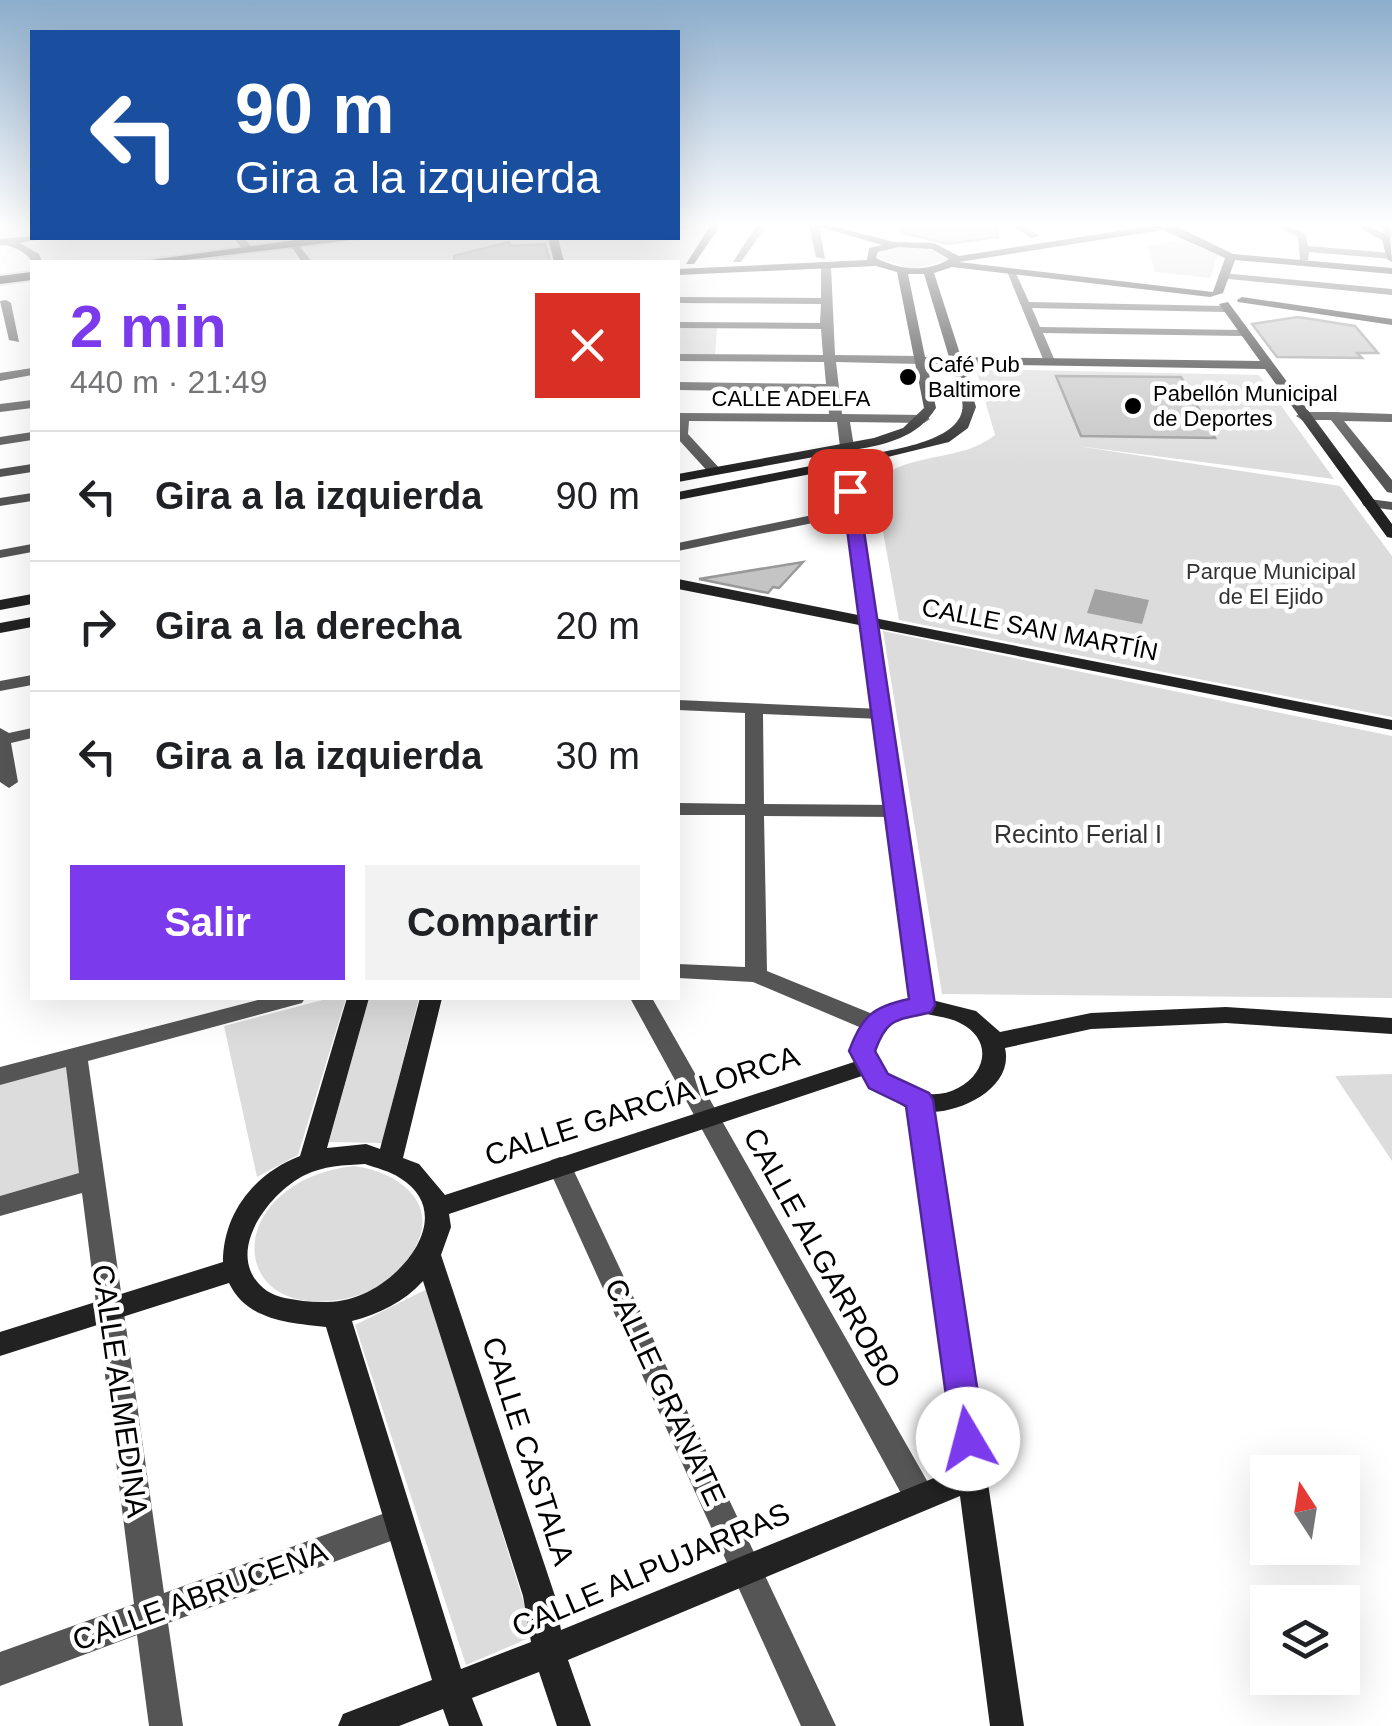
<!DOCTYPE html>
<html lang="es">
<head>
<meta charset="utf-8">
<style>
  body { margin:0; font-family:Arial,sans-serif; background:#f2f2f2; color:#202124; height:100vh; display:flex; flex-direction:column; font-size:38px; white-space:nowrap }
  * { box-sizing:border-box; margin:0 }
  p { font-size:32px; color:#757577 }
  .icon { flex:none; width:55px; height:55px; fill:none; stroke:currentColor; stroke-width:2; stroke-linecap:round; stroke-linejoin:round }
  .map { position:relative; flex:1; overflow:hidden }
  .side { position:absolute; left:30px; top:260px; width:650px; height:740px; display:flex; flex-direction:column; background:#fff; border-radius:0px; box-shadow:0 10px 40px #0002 }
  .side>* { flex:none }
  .hud { position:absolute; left:30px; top:30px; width:650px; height:210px; border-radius:0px; box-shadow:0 10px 40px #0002; background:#1a4fa0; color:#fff; overflow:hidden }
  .needle { width:65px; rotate:348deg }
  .buttons { position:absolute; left:1250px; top:1455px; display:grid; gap:20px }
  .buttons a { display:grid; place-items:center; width:110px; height:110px; border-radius:0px; background:#fff; box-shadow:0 10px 40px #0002; font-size:50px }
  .pin { position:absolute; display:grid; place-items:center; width:85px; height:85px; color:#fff; margin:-42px; border-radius:20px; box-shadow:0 5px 15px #0006 }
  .me { position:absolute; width:110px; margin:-55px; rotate:352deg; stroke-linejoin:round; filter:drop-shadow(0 0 8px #0008) }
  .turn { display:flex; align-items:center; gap:35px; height:210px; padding:0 40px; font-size:45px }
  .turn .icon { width:130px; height:130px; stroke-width:2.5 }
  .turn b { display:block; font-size:70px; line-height:85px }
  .round { display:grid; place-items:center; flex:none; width:105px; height:105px; border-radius:0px; background:#f2f2f2 }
  .summary { display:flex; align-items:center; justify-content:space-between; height:170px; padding:0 40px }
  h1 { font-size:60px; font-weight:800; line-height:75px; color:#7c3aed }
  .cta { display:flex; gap:20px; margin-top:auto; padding:20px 40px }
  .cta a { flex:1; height:115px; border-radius:0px; background:#7c3aed; color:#fff; font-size:40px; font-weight:800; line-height:115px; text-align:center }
  .cta a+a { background:#f2f2f2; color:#202124 }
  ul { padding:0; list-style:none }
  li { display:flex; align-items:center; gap:30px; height:130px; padding:0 40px; border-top:2px solid #e0e0e0 }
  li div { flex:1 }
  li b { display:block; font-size:38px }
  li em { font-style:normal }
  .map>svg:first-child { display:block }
  .green { fill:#dcdcdc }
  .water { fill:#a3a3a3 }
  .building { fill:#c4c4c4; stroke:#999; stroke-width:2.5 }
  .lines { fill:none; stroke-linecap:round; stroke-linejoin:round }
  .primary-casing { stroke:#dbdbdb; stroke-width:4 }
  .street { fill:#555; fill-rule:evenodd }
  .secondary { fill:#222; fill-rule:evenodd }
  .primary { fill:#000; fill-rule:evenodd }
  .route { fill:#7c3aed; stroke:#51269a; stroke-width:2.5 }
  .poi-dot { fill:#000; stroke:#fff; stroke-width:4 }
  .labels { text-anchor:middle; stroke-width:9; stroke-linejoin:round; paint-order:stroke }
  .far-poi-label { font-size:22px; fill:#000; stroke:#fff; text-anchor:start }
  .far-street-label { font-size:22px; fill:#000; stroke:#fff }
  .far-park-label { font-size:22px; fill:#333; stroke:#fff }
  .street-label { font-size:25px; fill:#000; stroke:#fff }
  .park-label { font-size:25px; fill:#333; stroke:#fff }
  .near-street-label { font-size:30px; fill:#000; stroke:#fff }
</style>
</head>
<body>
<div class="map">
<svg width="1392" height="1726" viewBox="0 0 1392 1726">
  <rect width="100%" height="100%" fill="#fff"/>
  <!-- green -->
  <path class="green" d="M1182,240L1217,255L1211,278L1155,272L1148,246Z
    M919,245L946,253L950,260L912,269L876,257L887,247Z
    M678,327L717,328L715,356H678Z
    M976,369L1259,375L1334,479L1077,446L1340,486L1392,556V717L899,620L874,482C912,450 960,463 995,435Z
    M883,631L1392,736V998L942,994Z
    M330,998H346L298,1155L257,1177L224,1026Z
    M369,998H419L382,1143L329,1142Z
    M76,1055L91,1180L0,1206V1076Z
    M1392,1074V1161L1335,1076Z
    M354,1166C393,1171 440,1199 416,1246C402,1274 375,1293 344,1299C223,1322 223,1181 354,1166Z
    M427,1289L534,1636L466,1665L355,1325Z"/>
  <!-- water -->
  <path class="water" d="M1095,589L1149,600L1142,624L1087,613Z"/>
  <!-- building -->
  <path class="building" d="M902,226H997L998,237L947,244L901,232Z
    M509,242L511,246L545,244L550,262H455L454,256Z
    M1298,317L1355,326L1378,353H1357L1362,358L1277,357L1252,324Z
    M1056,376L1181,377L1215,438L1081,436Z
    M803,562L779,588L773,587L768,593L699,579Z"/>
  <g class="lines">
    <defs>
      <path id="primary" d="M310,238H368L169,262H136Z
        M32,272V280L0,284V276Z"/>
    </defs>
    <!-- primary casing -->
    <use href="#primary" class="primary-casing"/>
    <!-- street -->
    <path class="street" d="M678,226H697L678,230Z
      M756,226H766L741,262H733Z
      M809,226H819L825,259L816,257Z
      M1011,226H1024L1040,236L1032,238Z
      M1275,226H1288L1306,234L1308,246L1391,253L1392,259L1309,252L1308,260H1300L1298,237Z
      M1381,226H1391L1392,237H1386Z
      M32,236L46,238L20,243L39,254L42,262L32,263C29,253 11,244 0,245V239Z
      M234,238H244L253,249L244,251Z
      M290,244H298L312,262H302Z
      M826,263L831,266L835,355L920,356L926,360L920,364L836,362L842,414L924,415L930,419L924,423L850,422L854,447L847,451L840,447L837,422L689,421L688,434L722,471L710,474L678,439V413L829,414L827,392L678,390V382L826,384L824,362L678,361V354L823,355L821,329L678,328V322L820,323L821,304L678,303V297L821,298V266Z
      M1006,269L1015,271L1029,302L1225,306L1230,309L1225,312L1032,308L1040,327L1242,330L1248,333L1242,336L1043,333L1055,361L1045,364Z
      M1223,273L1392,289V295L1219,278L1218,276Z
      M6,300L11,303L19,342L9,340L0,301Z
      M32,368V375L0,381V373Z
      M32,400V408L0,412V404Z
      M1334,412L1392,414V422L1344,421L1392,480V493L1387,492L1331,420H1302L1296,416L1302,412Z
      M32,432V440L0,445V437Z
      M32,464V472L0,477V469Z
      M32,493V501L0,506V498Z
      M1369,499L1392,502V510L1364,506L1362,503Z
      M851,507L858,511L856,514L678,551V543Z
      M32,544V552L0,558V550Z
      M32,675V685L0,691V681Z
      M678,700L881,709L890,714L881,719L763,714L764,804L895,805L905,811L895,817L764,816L767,971L880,1017L883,1023L880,1029H864L753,982L678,978V964L745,967V815H678V803L745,804V713L678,710Z
      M0,728L9,733L32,728V738L11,743L18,782L9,788L0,782Z
      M266,998H305L302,1003L88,1061L164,1593L399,1508L410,1512L414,1523L410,1534L168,1623L183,1726H149L137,1635L0,1686V1652L134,1604L82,1193L0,1216V1196L79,1173L66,1067L0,1085V1067Z
      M630,998H652L930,1486L934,1496L930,1506L919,1510L908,1506Z
      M560,1157L569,1160L572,1167L836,1726H801L548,1167L551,1160Z"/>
    <!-- secondary -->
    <path class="secondary" d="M710,226H720L694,264H686Z
      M816,226H833L894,242L934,243L959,256L1151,226H1176L1233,254L1392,268V274L1235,260L1223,293L1210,297L952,267L934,273L961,357L1260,361L1219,304L1228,302L1392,524V538L1387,537L1265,369L963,364L976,407L968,428L949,442L855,465L858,511L874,618L1392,720V730L876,628L932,1000L976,1011L1000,1032L1091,1013L1226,1007L1392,1018V1034L1226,1023L1091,1029L1005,1048C1014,1086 965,1111 933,1112L1024,1726H990L960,1496L568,1660L591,1726H557L539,1672L472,1698L483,1726H449L443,1709L399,1726H338L343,1714L432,1680L326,1327C290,1323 247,1321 229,1283L0,1356V1332L223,1262C223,1213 255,1173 300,1156L347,998H369L327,1148L366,1144L380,1149L420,998H442L403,1158L419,1164L445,1195L854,1062C844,1025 880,1007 910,999L859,625L678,589V579L858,615L842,468L678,500V492L841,460V452L678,482V474L874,438L903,428L924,408L897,272L876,266L678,275V269L867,260L869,248L882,245ZM1163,230L1225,258L1213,292L959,262ZM898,247L932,249L949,259C927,273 899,270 876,258L878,252ZM908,274H924L949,357H925ZM927,364H951C955,377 965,398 962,411C955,444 883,451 854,457V450C887,444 917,438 936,408ZM922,1013C934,1016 949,1017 960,1023C992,1039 988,1072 958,1088C905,1118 824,1031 922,1013ZM862,1076L869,1085L908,1109L956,1469L561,1630L555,1596L441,1255L451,1227L449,1214ZM365,1164C376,1168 390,1171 400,1178C456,1213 406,1276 363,1294C344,1303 323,1303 303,1301C291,1299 278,1298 267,1291C220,1257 268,1193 305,1175C323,1166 344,1165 365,1164ZM423,1281L523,1596L531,1642L461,1669L352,1321C379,1314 404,1302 423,1281Z
      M1356,226H1369L1390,236L1392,262L1387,259L1382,240Z
      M548,238H558L564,262H554Z
      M1242,297L1392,319V325L1238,302L1237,300Z
      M32,594V604L0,610V600Z
      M32,617V627L0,633V623Z"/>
    <!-- primary -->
    <use href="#primary" class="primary"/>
  </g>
  <!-- sky -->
  <linearGradient id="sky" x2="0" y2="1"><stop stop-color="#8cadcc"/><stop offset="0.48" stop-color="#fff"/><stop offset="1" stop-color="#fff" stop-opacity="0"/></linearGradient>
  <rect width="1392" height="468" fill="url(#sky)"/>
  <!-- route -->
  <path class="route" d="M850,486L858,491L935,1005L931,1012C898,1021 888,1015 875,1051L888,1074L929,1093L933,1100L985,1439L980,1450L968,1454L956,1450L952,1439L906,1106L869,1088L849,1051C862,1016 872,1007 909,999L842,491Z"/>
  <!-- markers -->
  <g class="poi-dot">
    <circle cx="908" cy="377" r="10"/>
    <circle cx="1133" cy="406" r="10"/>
  </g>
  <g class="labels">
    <!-- far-poi labels -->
    <g class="far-poi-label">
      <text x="928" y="372">Café Pub<tspan x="928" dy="25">Baltimore</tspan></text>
      <text x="1153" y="401">Pabellón Municipal<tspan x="1153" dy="25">de Deportes</tspan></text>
    </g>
    <!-- far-street labels -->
    <g class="far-street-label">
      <text x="791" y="406">CALLE ADELFA</text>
    </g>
    <!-- far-park labels -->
    <g class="far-park-label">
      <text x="1271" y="579">Parque Municipal<tspan x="1271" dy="25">de El Ejido</tspan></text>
    </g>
    <!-- street labels -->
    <g class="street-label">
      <text transform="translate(1040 629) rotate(11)" y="9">CALLE SAN MARTÍN</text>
    </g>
    <!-- park labels -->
    <g class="park-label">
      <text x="1078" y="843">Recinto Ferial I</text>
    </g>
    <!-- near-street labels -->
    <g class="near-street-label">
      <text transform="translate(642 1106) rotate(-18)" y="10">CALLE GARCÍA LORCA</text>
      <text transform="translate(822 1258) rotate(61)" y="10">CALLE ALGARROBO</text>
      <text transform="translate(120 1391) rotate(82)" y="10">CALLE ALMEDINA</text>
      <text transform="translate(665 1392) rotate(65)" y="10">CALLE GRANATE</text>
      <text transform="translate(528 1451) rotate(72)" y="10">CALLE CASTALA</text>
      <text transform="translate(651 1570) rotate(-23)" y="10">CALLE ALPUJARRAS</text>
      <text transform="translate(200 1596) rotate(-20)" y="10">CALLE ABRUCENA</text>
    </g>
  </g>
</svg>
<div class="buttons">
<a><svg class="needle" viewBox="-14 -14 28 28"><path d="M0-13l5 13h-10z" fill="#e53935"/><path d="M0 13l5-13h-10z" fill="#757577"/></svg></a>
<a><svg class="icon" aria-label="layers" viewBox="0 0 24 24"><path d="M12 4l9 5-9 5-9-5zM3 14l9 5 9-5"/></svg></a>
</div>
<div class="pin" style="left:850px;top:491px;background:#d93025"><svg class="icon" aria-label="arrive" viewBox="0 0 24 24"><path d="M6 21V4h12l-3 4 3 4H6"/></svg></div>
<svg class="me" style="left:968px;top:1439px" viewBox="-20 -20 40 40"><circle r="19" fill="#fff"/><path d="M0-13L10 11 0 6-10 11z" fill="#7c3aed"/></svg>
<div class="hud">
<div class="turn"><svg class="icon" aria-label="left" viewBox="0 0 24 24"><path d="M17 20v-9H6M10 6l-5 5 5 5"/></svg><div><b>90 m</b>Gira a la izquierda</div></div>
</div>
<section class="side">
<div class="summary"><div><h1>2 min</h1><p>440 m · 21:49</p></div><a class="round" style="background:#d93025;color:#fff"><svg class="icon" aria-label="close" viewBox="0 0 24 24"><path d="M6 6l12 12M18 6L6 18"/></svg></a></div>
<ul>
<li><svg class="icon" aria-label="left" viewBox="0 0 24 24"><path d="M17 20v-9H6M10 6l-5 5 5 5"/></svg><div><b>Gira a la izquierda</b></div><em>90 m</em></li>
<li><svg class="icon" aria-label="right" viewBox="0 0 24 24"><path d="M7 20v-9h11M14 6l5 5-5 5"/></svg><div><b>Gira a la derecha</b></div><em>20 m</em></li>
<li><svg class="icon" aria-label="left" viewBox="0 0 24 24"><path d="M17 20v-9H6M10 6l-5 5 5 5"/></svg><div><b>Gira a la izquierda</b></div><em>30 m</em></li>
</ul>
<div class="cta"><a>Salir</a><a>Compartir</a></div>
</section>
</div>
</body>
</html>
